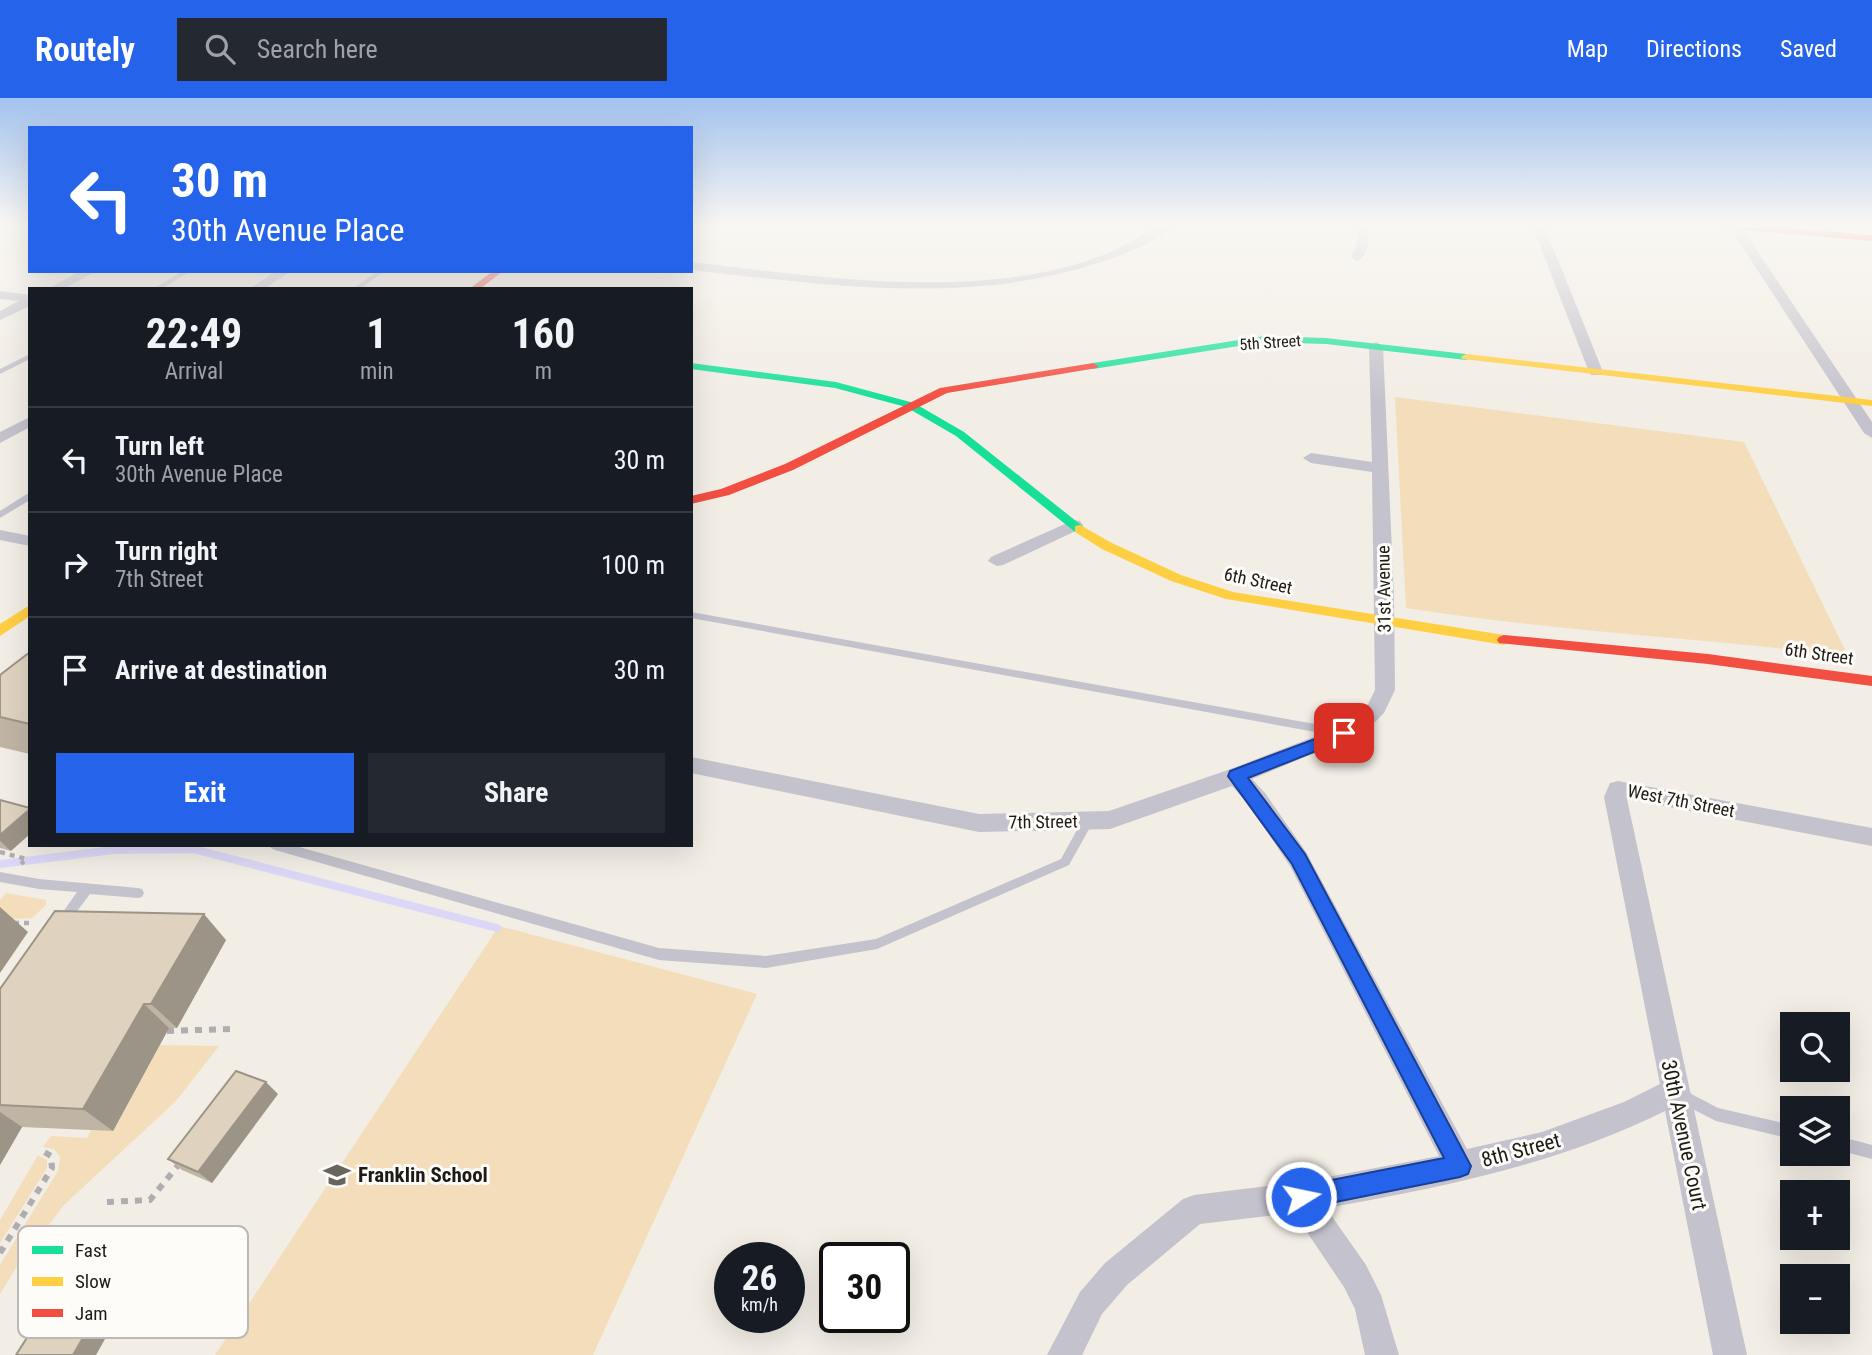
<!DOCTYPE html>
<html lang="en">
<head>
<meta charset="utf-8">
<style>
  body { margin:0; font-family:"Roboto Condensed",sans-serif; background:#242831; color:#f1f3f6; height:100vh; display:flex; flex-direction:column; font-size:26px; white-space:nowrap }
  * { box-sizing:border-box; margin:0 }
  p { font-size:23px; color:#9ea1a6 }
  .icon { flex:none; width:38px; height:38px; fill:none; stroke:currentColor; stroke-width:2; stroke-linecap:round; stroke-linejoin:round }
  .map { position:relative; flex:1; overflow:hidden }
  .side { position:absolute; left:28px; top:189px; width:665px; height:560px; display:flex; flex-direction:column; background:#171b24; border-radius:0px; box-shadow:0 7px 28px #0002 }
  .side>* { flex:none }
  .guide { position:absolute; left:28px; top:28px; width:665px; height:147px; border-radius:0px; box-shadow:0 7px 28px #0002; background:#2563eb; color:#fff; overflow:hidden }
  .tools { position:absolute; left:1780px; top:914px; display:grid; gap:14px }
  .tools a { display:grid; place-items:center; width:70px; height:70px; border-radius:0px; background:#171b24; box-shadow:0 7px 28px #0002; font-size:35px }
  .speed { position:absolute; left:714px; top:1144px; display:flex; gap:14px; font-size:35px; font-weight:700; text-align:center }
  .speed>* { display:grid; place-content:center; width:91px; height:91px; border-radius:50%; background:#171b24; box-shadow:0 7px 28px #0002; line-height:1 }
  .speed small { font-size:18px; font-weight:400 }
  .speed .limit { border:4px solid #111; border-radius:10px; background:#fff; color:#111 }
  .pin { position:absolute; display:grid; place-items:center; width:60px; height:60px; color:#fff; margin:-30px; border-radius:14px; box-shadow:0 4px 10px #0006 }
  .me { position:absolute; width:77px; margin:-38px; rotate:80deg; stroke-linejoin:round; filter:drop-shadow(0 0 5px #0008) }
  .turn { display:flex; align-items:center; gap:24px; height:147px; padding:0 28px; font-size:32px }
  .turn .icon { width:91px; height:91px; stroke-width:2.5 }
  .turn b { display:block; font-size:49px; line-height:60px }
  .eta { display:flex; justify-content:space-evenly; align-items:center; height:119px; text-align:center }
  .eta b { font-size:42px; font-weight:700; line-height:49px }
  .primary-button { display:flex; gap:14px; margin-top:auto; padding:14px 28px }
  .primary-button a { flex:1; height:80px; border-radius:0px; background:#2563eb; color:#fff; font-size:28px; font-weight:700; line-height:80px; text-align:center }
  .primary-button a+a { background:#242831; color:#f1f3f6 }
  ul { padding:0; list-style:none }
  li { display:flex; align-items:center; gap:21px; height:105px; padding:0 28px; border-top:2px solid #363941 }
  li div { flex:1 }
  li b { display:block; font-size:26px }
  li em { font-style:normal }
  header { display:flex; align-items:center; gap:42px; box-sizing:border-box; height:98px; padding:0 35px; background:#2563eb; color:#fff }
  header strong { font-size:33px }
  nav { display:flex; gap:38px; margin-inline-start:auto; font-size:24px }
  .search { width:490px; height:63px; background:#242831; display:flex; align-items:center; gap:18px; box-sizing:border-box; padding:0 24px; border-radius:0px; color:#9ea1a6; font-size:26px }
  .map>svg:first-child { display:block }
  .green { fill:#f4ddbb }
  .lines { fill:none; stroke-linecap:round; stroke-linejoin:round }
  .stream { stroke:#dcd7f7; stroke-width:8 }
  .path-far1 { stroke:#b0adb1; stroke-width:4.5; stroke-dasharray:5 5; stroke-linecap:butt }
  .path { stroke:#b0adb1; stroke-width:6; stroke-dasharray:7 7; stroke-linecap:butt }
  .lane { fill:#c4c2cc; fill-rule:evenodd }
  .street { fill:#c4c2cc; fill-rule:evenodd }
  .fast { fill:#16e098; fill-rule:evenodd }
  .slow { fill:#ffcf43; fill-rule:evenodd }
  .jam { fill:#f24e42; fill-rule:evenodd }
  .wall { fill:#c0b5a5 }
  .shaded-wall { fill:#9c9486 }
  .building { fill:#dfd3c0; stroke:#9c9486; stroke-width:2 }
  .route { fill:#2563eb; stroke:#184099; stroke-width:2 }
  .labels { text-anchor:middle; stroke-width:6; stroke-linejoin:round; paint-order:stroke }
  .far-street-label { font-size:16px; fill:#1e1b16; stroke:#fefcf9 }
  .street-label { font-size:18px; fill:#1e1b16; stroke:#fefcf9 }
  .near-street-label { font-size:21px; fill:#1e1b16; stroke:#fefcf9 }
  .near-poi-label { font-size:21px; font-weight:bold; fill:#1e1b16; stroke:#fefcf9; text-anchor:start }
  .key { fill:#fefcf9; stroke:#bbb8b5; stroke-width:2 }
  .key-label { font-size:19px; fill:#1e1b16 }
</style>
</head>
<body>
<header>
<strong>Routely</strong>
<div class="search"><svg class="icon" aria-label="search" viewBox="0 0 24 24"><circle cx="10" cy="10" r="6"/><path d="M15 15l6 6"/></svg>Search here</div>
<nav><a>Map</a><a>Directions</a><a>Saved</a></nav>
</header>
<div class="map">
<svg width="1872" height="1257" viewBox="0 0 1872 1257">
  <rect width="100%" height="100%" fill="#f2ede5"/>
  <!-- green -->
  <path class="green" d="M1395,299L1744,344L1848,558C1701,540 1553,533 1406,510Z
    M6,795L46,802V807L32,820L0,822V802Z
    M499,828L757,896L593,1257H215Z
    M160,947L219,948L176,1003L64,1107L16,1170L0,1196V1167L58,1073L60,1059L54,1051L43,1049L51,1038L87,1040L91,1032L113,1033Z
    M38,1057L47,1062V1070L0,1145V1122Z"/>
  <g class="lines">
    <!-- stream -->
    <path class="stream" d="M0,766L114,752L193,751L497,830"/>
    <!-- path-far1 -->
    <path class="path-far1" d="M0,754L26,761L21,766
      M14,825H31"/>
    <!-- path -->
    <path class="path" d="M167,933L230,931
      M107,1104L150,1102L180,1065
      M0,1155L52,1070L51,1058L41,1052
      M41,1185L64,1188"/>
    <!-- lane -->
    <path class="lane" d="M183,173H191L161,191H153Z
      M378,173H385L360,191H352Z
      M30,256V261L0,276V271Z
      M27,396H30V402L0,420V413Z
      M691,514L1343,631L1348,635L1343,639L691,520Z
      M1087,720L1091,721L1093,724L1069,767L877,851L766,870L659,862L275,752L271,750L269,747H292L659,850L766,858L876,841L1061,761L1083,721Z
      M0,774L39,781L138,790L142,791L144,795L142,799L138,800L90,796L66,828L62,829L58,828L56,824L77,794L39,791L0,784Z
      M1682,991L1718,1010L1792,1027V1041L1716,1023L1677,1003L1675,998L1677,993Z
      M1838,1038L1872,1047V1061L1838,1052Z"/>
    <!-- street -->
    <path class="street" d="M0,127H9L0,131Z
      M1160,127H1174C1155,145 1123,157 1098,165C966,208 826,187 691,172V164C820,179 991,206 1113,153C1129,145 1144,135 1160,127Z
      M1356,127H1368C1369,140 1370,157 1357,163L1351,159L1357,145Z
      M1532,127H1544L1603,274L1601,277H1591L1589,274Z
      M1728,127H1740L1872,324V340L1864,335Z
      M80,173H96L64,191H48Z
      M276,173H291L264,191H249Z
      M0,193L30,197V208L0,222V213L19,203L0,201Z
      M1376,244L1383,248L1394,500L1395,592L1384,615L1371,628L1351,640L1252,681L1265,695L1306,754L1467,1051L1542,1034L1624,1004L1660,986L1604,699L1610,685L1618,683L1872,730V748L1627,701L1747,1257H1713L1665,1013C1558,1066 1444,1089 1326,1110L1366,1167L1381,1197L1399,1257H1365L1355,1211L1344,1189L1294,1115L1200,1126L1127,1187L1102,1216L1082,1257H1047L1080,1194L1105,1165L1183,1101L1194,1097L1301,1084L1439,1058L1290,768L1249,707L1232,688L1110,731L979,734L691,675V659L979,716L1109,713L1228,672L1337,630L1357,618L1368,606L1375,592L1372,374L1311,365L1303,360L1311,355L1372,364L1369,248Z
      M30,319V329L0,345V334Z
      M1074,422L1080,423L1083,427L1080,431L1003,467L997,468L988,463L991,459Z
      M0,432L30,438V448L0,442Z"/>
    <!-- fast -->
    <path class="fast" d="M1264,238L1326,240L1466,256L1471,259L1466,262L1326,246L1264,244L1093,271L1088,268L1093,265Z
      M691,265L836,284L914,305L964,334L1086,431L1085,434H1075L956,338L906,309L835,290L691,271Z"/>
    <!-- slow -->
    <path class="slow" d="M1466,256L1872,302V308L1462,261L1461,259Z
      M1080,427L1112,445L1181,477L1233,494L1504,537L1511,542L1504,547L1226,501L1171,483L1102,451L1075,434V428Z
      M30,507V518L0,538V526Z"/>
    <!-- jam -->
    <path class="jam" d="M1718,127H1751L1872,137V143L1722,130Z
      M493,173H503L480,191H469Z
      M1093,265L1098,268L1097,270L947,295L793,372L729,397L691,406V398L721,391L785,366L940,290Z
      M1504,537L1708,556L1872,578V588L1708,566L1499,545L1497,542L1499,539Z"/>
  </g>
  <!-- wall -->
  <path class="wall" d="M30,554V656L0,649V577Z
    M0,702L11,753L0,750Z
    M226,842L177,930H169L113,1033L22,1029L0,1067V891Z
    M278,996L212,1085L182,1072L168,1061Z"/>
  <!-- shaded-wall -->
  <path class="shaded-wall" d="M30,711V736L11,753L0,743V737Z
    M0,809L28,834L0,875Z
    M204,816L226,842L177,930L151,906Z
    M144,906L169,930L113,1033L83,1011Z
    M266,984L278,996L212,1085L198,1074Z
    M0,1014L22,1029L0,1067Z
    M137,1146L153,1156L96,1257H73Z"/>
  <!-- building -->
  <path class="building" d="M30,554V626L0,619V577Z
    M0,702L30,710V711L0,737Z
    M55,813L204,816L151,906H144L83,1011L0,1007V891Z
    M236,973L266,984L198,1074L168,1061Z
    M91,1139L137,1146L73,1257H16Z"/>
  <!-- sky -->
  <linearGradient id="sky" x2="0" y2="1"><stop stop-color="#a3c2ee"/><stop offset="0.42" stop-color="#f9f7f3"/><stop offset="1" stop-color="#f9f7f3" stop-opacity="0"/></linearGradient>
  <rect width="1872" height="303" fill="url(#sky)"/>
  <!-- route -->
  <path class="route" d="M1344,630L1352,635L1349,640L1248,680L1305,756L1471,1068L1468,1076L1460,1079L1301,1111L1293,1107L1290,1099L1293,1091L1301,1088L1444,1060L1292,766L1228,678L1230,673Z"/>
  <!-- icons -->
  <defs>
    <symbol id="school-bare" viewBox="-9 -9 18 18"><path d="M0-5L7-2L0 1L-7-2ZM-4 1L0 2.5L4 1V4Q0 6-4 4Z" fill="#68645e" stroke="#fefcf9" stroke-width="2.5" paint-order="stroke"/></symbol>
  </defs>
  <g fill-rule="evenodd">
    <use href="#school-bare" x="318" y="1058" width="38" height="38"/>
  </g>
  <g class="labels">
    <!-- far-street labels -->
    <g class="far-street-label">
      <text transform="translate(1270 244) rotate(-4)" y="6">5th Street</text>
    </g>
    <!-- street labels -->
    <g class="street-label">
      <text transform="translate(1258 483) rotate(12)" y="6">6th Street</text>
      <text transform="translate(1384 491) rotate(-91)" y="6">31st Avenue</text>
      <text transform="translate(1819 556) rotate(8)" y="6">6th Street</text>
      <text transform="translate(1681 703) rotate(11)" y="6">West 7th Street</text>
      <text transform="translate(1043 724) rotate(-1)" y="6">7th Street</text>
    </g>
    <!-- near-street labels -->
    <g class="near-street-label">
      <text transform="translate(1684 1037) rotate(78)" y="7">30th Avenue Court</text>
      <text transform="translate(1521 1052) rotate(-15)" y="7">8th Street</text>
    </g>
    <!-- near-poi labels -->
    <g class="near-poi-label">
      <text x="358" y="1084">Franklin School</text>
    </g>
  </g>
  <!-- legend -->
  <rect x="18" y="1128" width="230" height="112" rx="10" class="key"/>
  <rect x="32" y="1148" width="31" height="8" fill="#16e098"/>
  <rect x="32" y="1179" width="31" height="9" fill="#ffcf43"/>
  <rect x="32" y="1211" width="31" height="8" fill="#f24e42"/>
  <g class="key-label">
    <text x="75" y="1159">Fast</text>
    <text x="75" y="1190">Slow</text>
    <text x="75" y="1222">Jam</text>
  </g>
</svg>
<div class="tools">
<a><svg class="icon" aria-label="search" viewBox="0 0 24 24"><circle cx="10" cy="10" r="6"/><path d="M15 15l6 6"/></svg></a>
<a><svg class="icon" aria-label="layers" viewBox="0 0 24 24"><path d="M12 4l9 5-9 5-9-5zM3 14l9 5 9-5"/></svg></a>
<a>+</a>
<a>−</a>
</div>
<div class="speed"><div>26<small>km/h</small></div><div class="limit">30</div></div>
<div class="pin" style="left:1344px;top:635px;background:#d93025"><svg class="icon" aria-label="arrive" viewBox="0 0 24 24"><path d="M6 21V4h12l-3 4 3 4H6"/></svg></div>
<svg class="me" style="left:1301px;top:1099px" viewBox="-20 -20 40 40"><circle r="17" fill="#2563eb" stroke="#fff" stroke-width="3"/><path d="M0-11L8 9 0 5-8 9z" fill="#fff"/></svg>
<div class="guide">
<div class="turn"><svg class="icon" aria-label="left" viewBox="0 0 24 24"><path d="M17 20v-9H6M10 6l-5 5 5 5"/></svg><div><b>30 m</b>30th Avenue Place</div></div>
</div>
<section class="side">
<div class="eta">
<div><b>22:49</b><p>Arrival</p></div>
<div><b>1</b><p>min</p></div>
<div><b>160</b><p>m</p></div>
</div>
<ul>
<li><svg class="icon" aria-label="left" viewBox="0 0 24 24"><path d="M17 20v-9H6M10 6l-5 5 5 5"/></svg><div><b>Turn left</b><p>30th Avenue Place</p></div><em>30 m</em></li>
<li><svg class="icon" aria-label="right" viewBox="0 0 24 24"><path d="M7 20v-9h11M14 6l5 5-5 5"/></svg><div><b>Turn right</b><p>7th Street</p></div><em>100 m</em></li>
<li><svg class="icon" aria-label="arrive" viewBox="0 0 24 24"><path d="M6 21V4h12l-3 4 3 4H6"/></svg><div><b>Arrive at destination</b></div><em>30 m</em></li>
</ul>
<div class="primary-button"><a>Exit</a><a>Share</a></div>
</section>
</div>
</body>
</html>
